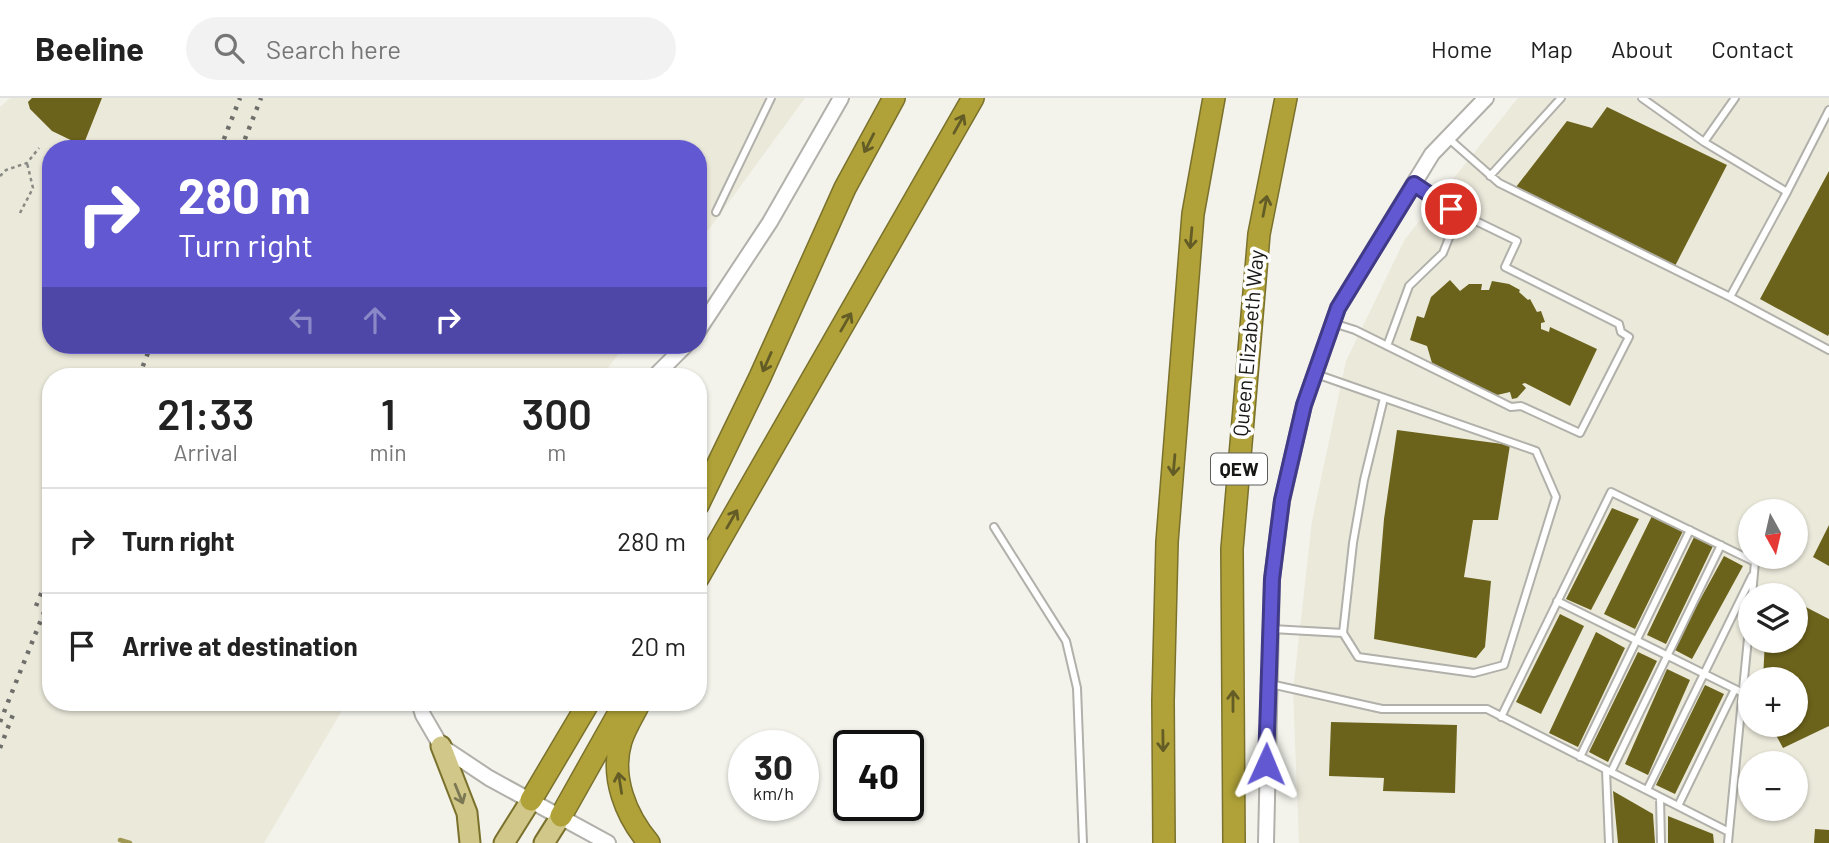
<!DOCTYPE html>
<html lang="en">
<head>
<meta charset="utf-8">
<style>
  body { margin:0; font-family:Barlow,sans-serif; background:#f2f2f2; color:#222; height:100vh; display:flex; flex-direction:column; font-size:26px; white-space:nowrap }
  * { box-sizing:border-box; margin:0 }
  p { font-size:23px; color:#767676 }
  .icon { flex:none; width:38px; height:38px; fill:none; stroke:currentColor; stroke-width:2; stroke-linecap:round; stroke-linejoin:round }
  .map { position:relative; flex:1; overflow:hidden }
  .sheet { position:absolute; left:42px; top:270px; width:665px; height:343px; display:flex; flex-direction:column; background:#fff; border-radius:28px; box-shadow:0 2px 5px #0004 }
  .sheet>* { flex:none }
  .guide { position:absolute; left:42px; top:42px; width:665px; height:214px; border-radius:28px; box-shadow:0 2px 5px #0004; background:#6259d2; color:#fff; overflow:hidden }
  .needle { width:46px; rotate:172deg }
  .fabs { position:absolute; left:1738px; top:401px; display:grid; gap:14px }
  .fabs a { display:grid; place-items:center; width:70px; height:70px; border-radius:50%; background:#fff; box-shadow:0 2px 5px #0004; font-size:35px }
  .speed { position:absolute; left:728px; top:632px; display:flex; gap:14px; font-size:35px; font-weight:700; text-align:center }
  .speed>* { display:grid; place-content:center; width:91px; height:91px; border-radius:50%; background:#fff; box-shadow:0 2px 5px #0004; line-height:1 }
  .speed small { font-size:18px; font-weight:400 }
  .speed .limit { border:4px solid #111; border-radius:10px; background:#fff; color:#111 }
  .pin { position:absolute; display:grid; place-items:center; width:60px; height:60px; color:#fff; margin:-30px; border:4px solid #fff; border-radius:50%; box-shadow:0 2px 7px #0007 }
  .me { position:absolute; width:77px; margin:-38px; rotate:1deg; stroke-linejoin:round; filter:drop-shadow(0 0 5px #0008) }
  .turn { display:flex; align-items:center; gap:24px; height:147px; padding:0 21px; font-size:32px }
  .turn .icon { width:91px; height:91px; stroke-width:2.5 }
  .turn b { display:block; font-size:49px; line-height:60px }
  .lanes { display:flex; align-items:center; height:66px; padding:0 21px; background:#0003; justify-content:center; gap:35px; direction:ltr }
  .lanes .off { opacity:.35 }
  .eta { display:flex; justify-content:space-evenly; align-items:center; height:119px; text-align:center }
  .eta b { font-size:42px; font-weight:600; line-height:49px }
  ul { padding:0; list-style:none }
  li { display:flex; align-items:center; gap:21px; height:105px; padding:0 21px; border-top:2px solid #e0e0e0 }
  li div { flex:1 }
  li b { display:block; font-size:26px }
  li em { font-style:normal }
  header { display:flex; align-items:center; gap:42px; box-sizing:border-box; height:98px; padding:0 35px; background:#fff; border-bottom:2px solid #e0e0e0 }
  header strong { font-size:33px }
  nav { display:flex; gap:38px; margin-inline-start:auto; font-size:24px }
  .search { width:490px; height:63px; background:#f2f2f2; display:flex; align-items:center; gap:18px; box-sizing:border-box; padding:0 24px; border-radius:38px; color:#767676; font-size:26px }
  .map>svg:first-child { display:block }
  .built { fill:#ebe9da; fill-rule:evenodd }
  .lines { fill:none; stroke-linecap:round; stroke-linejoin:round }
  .stream { stroke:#a09753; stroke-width:4.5 }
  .building { fill:#6b621b }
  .service-casing { stroke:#b1b0aa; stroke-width:10 }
  .tertiary-casing { stroke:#b1b0aa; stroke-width:18 }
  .primary-casing { stroke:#7a712c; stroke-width:23 }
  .motorway-casing { stroke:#7a712c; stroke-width:24 }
  .path { stroke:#8a8a85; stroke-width:2.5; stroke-dasharray:3.5 3.5; stroke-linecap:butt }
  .service { stroke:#fff; stroke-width:6 }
  .tertiary { stroke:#fff; stroke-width:14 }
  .primary { stroke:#d0c788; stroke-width:19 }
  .motorway { stroke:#b0a238; stroke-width:21 }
  .rail { stroke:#6e6e6a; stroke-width:4.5; stroke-dasharray:3.5 7; stroke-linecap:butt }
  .oneway { stroke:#645c26 }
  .oneway2 { stroke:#7d7854 }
  .route-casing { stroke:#403a88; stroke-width:18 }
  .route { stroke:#6259d2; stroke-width:12 }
  .labels { text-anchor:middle; stroke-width:7; stroke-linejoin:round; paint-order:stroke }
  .shield { fill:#fff; stroke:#5d5d5b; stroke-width:2 }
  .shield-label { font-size:19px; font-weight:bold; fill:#171715 }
  .street-label { font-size:21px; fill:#171715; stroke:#fff }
</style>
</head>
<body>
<header>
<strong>Beeline</strong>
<div class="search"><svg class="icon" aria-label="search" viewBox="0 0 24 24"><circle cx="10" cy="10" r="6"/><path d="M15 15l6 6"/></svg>Search here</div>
<nav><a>Home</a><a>Map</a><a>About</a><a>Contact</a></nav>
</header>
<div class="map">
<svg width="1829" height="745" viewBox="0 0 1829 745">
  <rect width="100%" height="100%" fill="#f3f3ec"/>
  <!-- built -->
  <path class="built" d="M10,0H805L698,146V51H51V247H625L602,278H51V604H347L264,745H0V9Z
    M1518,0H1829V745H1299L1293,593L1312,423L1346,263L1405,141ZM1750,413H1796V458H1750ZM1750,497H1796V542H1750ZM1750,581H1796V626H1750ZM1750,665H1796V710H1750Z"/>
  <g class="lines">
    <!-- stream -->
    <path class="stream" d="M120,742L130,745"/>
  </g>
  <!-- building -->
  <path class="building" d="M32,0H102L83,48L52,33L30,11L28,4Z
    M1607,9L1727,67L1675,168L1516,89L1567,23L1592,30Z
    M1829,73V236L1828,238L1760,201Z
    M1450,182L1460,193L1469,186H1482L1481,192H1489L1492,183L1509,186L1520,192L1519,194L1528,202L1530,201L1537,214L1541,213L1545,224L1541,225V231L1549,234L1550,229L1597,251L1570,308L1525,285L1522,286L1526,290L1517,300L1512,301L1510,294L1497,297L1486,294L1432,265L1427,248L1410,242L1417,218L1424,220L1431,199Z
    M1397,332L1510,347L1498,422H1473L1464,479L1491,483L1485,549L1476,560L1374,541L1384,421Z
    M1612,410L1639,421L1591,512L1566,501Z
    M1652,418L1683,433L1635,531L1604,516Z
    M1829,427V468L1813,459Z
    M1694,439L1713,448L1666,546L1647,537Z
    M1724,458L1743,468L1692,561L1673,551Z
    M1796,504L1829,521V628L1783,650L1776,637L1760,635L1761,626H1796V581H1763L1765,542H1796Z
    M1560,516L1584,528L1541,616L1516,604Z
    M1596,534L1625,550L1578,649L1549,635Z
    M1638,554L1657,563L1608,664L1589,654Z
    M1667,571L1690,582L1648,677L1625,666Z
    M1705,587L1724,596L1675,696L1656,687Z
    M1331,624L1457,627L1455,695L1383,693L1384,680L1329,678Z
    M1613,693L1653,716L1655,745H1618Z
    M1668,718L1713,736L1714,745H1668Z
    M1815,731L1829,732V745H1814Z"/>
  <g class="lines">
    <defs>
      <path id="service" d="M1642,0L1704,44L1787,94L1730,199
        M1448,40L1499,85L1730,199L1829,252
        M1704,44L1735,0
        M1490,78L1561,0
        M1787,94L1829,12
        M716,114L771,0
        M1333,225L1355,232L1511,309L1521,308L1580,335L1629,239L1621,234L1619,226L1505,169L1517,143L1451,111L1414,86
        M1387,248L1409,188L1443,155L1459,115
        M994,429L1066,543L1077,590L1083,745
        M1557,503L1743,595
        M1272,531L1343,535L1358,559L1474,575L1504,567L1556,399L1536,353L1316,276
        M1343,535L1353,445L1364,382L1384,300
        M1270,586L1382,611H1487L1729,734L1728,745
        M1501,619L1611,394L1755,464L1752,497
        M1580,659L1690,432
        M1606,672L1609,745
        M1611,674L1721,447
        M1647,692L1752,478
        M1660,699L1661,745
        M1678,708L1735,591
        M1729,734L1750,520"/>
      <path id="tertiary" d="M698,233L770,124L841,0
        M655,278L686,247
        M419,604L423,617L441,648L489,680L608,745
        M1266,745L1272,481L1282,403L1304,307L1338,210L1432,56L1486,0"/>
      <path id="primary" d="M441,648L467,715L470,745
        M504,745L531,702
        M544,745L561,718"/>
      <path id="motorway" d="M698,407L760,279L845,90L894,0
        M698,480L973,0
        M640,604C634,616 625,630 621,643C610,679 626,718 649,745
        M531,702L589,604
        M561,718L625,604
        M1164,745L1163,603L1167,444L1193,116L1214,0
        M1234,745L1232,451L1259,136L1286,0"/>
    </defs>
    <!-- service casing -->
    <use href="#service" class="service-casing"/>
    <!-- tertiary casing -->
    <use href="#tertiary" class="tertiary-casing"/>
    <!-- primary casing -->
    <use href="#primary" class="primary-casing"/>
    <!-- motorway casing -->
    <use href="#motorway" class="motorway-casing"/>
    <!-- path -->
    <path class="path" d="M0,78L6,72L27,65L39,50
      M20,115L33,90L27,65"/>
    <!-- service -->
    <use href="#service" class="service"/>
    <!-- tertiary -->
    <use href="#tertiary" class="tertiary"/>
    <!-- primary -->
    <use href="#primary" class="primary"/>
    <!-- motorway -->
    <use href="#motorway" class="motorway"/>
    <!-- rail -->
    <path class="rail" d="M220,51L240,0
      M241,51L261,0
      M139,278L151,247
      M36,508L51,472
      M0,624L51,497
      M0,650L14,614"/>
  </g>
  <!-- one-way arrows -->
  <defs><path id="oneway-shaft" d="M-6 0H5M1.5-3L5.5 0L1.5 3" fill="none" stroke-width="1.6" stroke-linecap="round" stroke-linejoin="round" transform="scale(1.75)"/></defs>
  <g class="oneway">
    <use href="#oneway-shaft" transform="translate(959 26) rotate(-61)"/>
    <use href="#oneway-shaft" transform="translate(869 45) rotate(117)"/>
    <use href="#oneway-shaft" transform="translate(1265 108) rotate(-79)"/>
    <use href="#oneway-shaft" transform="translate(1191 140) rotate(95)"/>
    <use href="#oneway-shaft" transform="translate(846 224) rotate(-60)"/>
    <use href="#oneway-shaft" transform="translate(767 264) rotate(114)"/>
    <use href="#oneway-shaft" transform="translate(1174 367) rotate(95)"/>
    <use href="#oneway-shaft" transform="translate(732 421) rotate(-60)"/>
    <use href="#oneway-shaft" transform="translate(1233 603) rotate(-90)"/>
    <use href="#oneway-shaft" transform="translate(1163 643) rotate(89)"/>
    <use href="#oneway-shaft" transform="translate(620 685) rotate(-99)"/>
  </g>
  <use class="oneway2" href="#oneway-shaft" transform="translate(459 696) rotate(68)"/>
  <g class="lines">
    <defs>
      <path id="route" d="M1266,666L1272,481L1282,402L1304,307L1338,210L1414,86L1451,111"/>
    </defs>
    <!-- route casing -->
    <use href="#route" class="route-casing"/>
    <!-- route -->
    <use href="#route" class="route"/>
  </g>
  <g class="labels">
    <!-- shield labels -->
    <rect class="shield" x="1211" y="355.5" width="56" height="31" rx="5"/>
    <g class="shield-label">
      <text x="1239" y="378">QEW</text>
    </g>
    <!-- street labels -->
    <g class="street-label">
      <text transform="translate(1249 245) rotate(-85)" y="7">Queen Elizabeth Way</text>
    </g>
  </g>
</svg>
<div class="fabs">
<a><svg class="needle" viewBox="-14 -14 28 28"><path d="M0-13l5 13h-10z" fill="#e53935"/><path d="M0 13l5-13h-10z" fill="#767676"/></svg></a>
<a><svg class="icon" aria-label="layers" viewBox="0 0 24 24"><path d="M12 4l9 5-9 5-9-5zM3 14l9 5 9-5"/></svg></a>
<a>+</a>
<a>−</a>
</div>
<div class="speed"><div>30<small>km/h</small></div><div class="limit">40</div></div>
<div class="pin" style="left:1451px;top:111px;background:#d93025"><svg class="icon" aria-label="arrive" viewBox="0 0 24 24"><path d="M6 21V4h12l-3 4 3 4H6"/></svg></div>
<svg class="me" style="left:1266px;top:666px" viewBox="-20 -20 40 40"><path d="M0-17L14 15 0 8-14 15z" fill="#6259d2" stroke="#fff" stroke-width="4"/></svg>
<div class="guide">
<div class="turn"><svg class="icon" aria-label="right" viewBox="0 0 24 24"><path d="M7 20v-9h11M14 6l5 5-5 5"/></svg><div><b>280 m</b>Turn right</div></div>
<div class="lanes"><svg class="icon off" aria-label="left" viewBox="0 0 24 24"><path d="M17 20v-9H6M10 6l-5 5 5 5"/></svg><svg class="icon off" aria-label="ahead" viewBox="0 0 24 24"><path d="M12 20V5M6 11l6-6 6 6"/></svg><svg class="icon" aria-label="right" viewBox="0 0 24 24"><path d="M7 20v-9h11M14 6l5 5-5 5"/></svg></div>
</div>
<section class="sheet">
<div class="eta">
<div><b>21:33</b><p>Arrival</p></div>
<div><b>1</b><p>min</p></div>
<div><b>300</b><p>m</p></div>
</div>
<ul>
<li><svg class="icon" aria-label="right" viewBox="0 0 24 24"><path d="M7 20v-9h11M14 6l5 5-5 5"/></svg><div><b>Turn right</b></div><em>280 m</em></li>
<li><svg class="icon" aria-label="arrive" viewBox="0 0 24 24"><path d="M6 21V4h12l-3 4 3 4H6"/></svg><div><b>Arrive at destination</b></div><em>20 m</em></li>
</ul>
</section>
</div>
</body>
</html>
